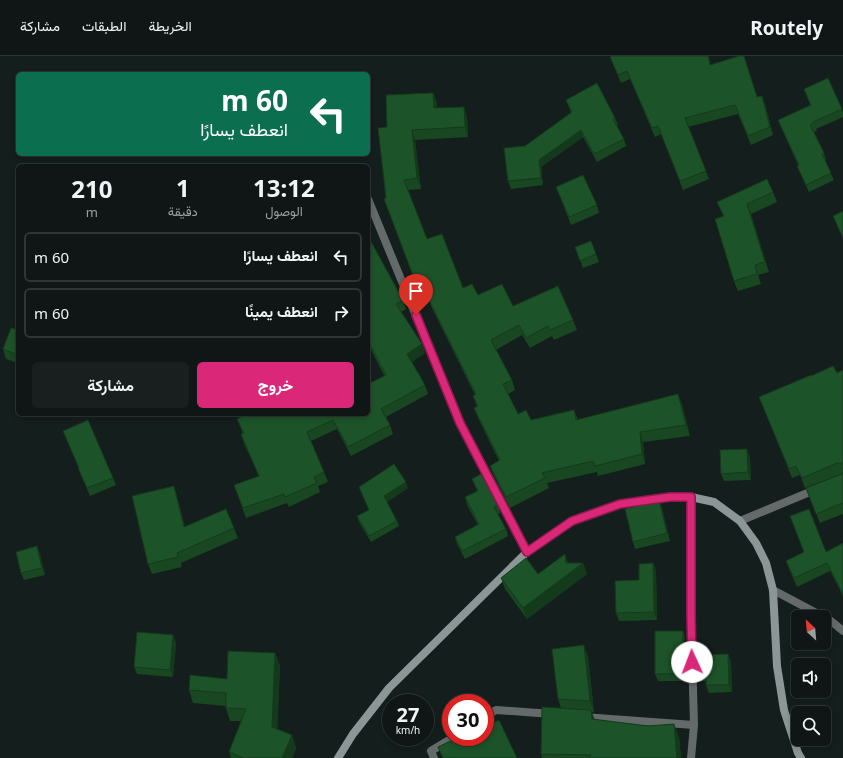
<!DOCTYPE html>
<html lang="ar">
<head>
<meta charset="utf-8">
<style>
  body { margin:0; font-family:"Noto Sans",Vazirmatn,sans-serif; background:#181f1e; color:#f1f3f6; direction:rtl; height:100vh; display:flex; flex-direction:column; font-size:15px; white-space:nowrap }
  * { box-sizing:border-box; margin:0 }
  p { font-size:13px; color:#9b9fa0 }
  .icon { flex:none; width:22px; height:22px; fill:none; stroke:currentColor; stroke-width:2; stroke-linecap:round; stroke-linejoin:round }
  .map { position:relative; flex:1; overflow:hidden; direction:ltr }
  .details { position:absolute; left:16px; top:108px; width:354px; height:252px; display:flex; flex-direction:column; background:#0f1615; border-radius:6px; box-shadow:0 2px 6px #0003,0 0 0 1px #2f3534; direction:rtl }
  .details>* { flex:none }
  .banner { position:absolute; left:16px; top:16px; width:354px; height:84px; border-radius:6px; box-shadow:0 2px 6px #0003,0 0 0 1px #2f3534; direction:rtl; background:#0b6e4f; color:#fff; overflow:hidden }
  .needle { width:26px; rotate:334deg }
  .fabs { position:absolute; left:791px; top:554px; display:grid; gap:8px }
  .fabs a { display:grid; place-items:center; width:40px; height:40px; border-radius:6px; background:#0f1615; box-shadow:0 2px 6px #0003,0 0 0 1px #2f3534; font-size:20px }
  .speed { position:absolute; left:382px; top:638px; display:flex; gap:8px; font-size:20px; font-weight:700; text-align:center }
  .speed>* { display:grid; place-content:center; width:52px; height:52px; border-radius:50%; background:#0f1615; box-shadow:0 2px 6px #0003,0 0 0 1px #2f3534; line-height:1 }
  .speed small { font-size:10px; font-weight:400 }
  .speed .limit { border:6px solid #d22; background:#fff; color:#111 }
  .pin { position:absolute; display:grid; place-items:center; width:34px; height:34px; color:#fff; margin:-41px -17px; border-radius:50% 50% 50% 0; rotate:-45deg; box-shadow:0 0 4px #0007 }
  .pin .icon { rotate:45deg }
  .me { position:absolute; width:44px; margin:-22px; rotate:358deg; stroke-linejoin:round; filter:drop-shadow(0 0 3px #0008) }
  .turn { display:flex; align-items:center; gap:14px; height:84px; padding:0 16px; font-size:18px }
  .turn .icon { width:52px; height:52px; stroke-width:2.5 }
  .turn b { display:block; font-size:28px; line-height:34px }
  .eta { display:flex; justify-content:space-evenly; align-items:center; height:68px; text-align:center }
  .eta b { font-size:24px; font-weight:700; line-height:28px }
  .button { display:flex; gap:8px; margin-top:auto; padding:8px 16px }
  .button a { flex:1; height:46px; border-radius:6px; background:#db2777; color:#fff; font-size:16px; font-weight:700; line-height:46px; text-align:center }
  .button a+a { background:#181f1e; color:#f1f3f6 }
  ul { padding:0; list-style:none }
  li { display:flex; align-items:center; gap:12px; height:50px; margin:0 8px 6px; padding:0 8px; border:2px solid #2f3534; border-radius:6px }
  li div { flex:1 }
  li b { display:block; font-size:15px }
  li em { font-style:normal }
  header { display:flex; align-items:center; gap:24px; box-sizing:border-box; height:56px; padding:0 20px; background:#0f1615; border-bottom:1px solid #2f3534 }
  header strong { font-size:19px }
  nav { display:flex; gap:22px; margin-inline-start:auto; font-size:14px }
  .map>svg:first-child { display:block }
  .lines { fill:none; stroke-linecap:round; stroke-linejoin:round }
  .minor { stroke:#64696a; stroke-width:8 }
  .tertiary { stroke:#64696a; stroke-width:8 }
  .secondary { stroke:#8d9697; stroke-width:8 }
  .wall { fill:#194722 }
  .shaded-wall { fill:#143a1c }
  .building { fill:#1d5328; stroke:#143a1c }
  .route-casing { stroke:#8e194d; stroke-width:10 }
  .route { stroke:#db2777; stroke-width:7 }
</style>
</head>
<body>
<header>
<strong>Routely</strong>
<nav><a>الخريطة</a><a>الطبقات</a><a>مشاركة</a></nav>
</header>
<div class="map">
<svg width="843" height="702" viewBox="0 0 843 702">
  <rect width="100%" height="100%" fill="#141e1c"/>
  <g class="lines">
    <!-- minor -->
    <path class="minor" d="M368,143L460,367L527,496
      M773,534L824,561
      M824,561L831,565L843,575
      M485,661L496,654L552,658
      M583,661L694,669
      M434,702L431,695L454,681
      M691,702L694,669L691,559V441"/>
    <!-- tertiary -->
    <path class="tertiary" d="M740,465L817,433"/>
    <!-- secondary -->
    <path class="secondary" d="M338,702L353,678L389,632L527,496L572,465L620,448L670,441H691L714,446L740,465L756,487L766,507L773,534L777,610L784,654L798,697L801,702"/>
  </g>
  <!-- wall -->
  <path class="wall" d="M744,0L757,41L765,48L773,79L751,89L738,58L688,71L709,123L683,134L661,78L655,81L630,23L621,27L610,1L711,9Z
    M804,33L842,53L843,57V61L816,73L817,75L814,76L824,97L826,104L825,105L834,124L809,136L800,117L797,110L798,109L781,71L778,64L810,49Z
    M433,37L437,47V52L467,61L468,81L415,84L421,133L408,134L427,183L463,232L478,239L513,250L573,264L577,274L554,284L552,280L530,292L522,279L496,294L512,324L515,334L508,338L518,358L531,364L574,354L578,364L682,348L690,380L643,386L645,408L598,420L597,416L547,427L549,432L510,452L494,420L490,410L499,405L478,362L474,352L477,351L473,340L475,339L427,242L422,245L384,143L386,142L387,71Z
    M566,44L615,62L618,69L617,70L624,83L626,90L597,106L583,81L541,111L543,129L511,133L508,125L525,90L571,57Z
    M556,131L597,149L599,157L571,169Z
    M773,136L777,146L751,158L769,216L758,219L761,228L738,235L734,225L723,160L717,146Z
    M368,180L403,244L406,253L401,256L422,288L425,297L412,306L425,329L428,338L386,361L390,369L393,378L351,400L337,373L311,385L328,426L318,430L320,436L289,451L287,447L246,462L234,429L259,420L244,388L241,378H243L237,363L368,358L384,319L368,288Z
    M575,191L596,198L599,206L583,212Z
    M18,274V307L6,303L3,293Z
    M843,314V458L820,467L806,432L842,417L805,432L800,419L792,422L759,341L811,320L837,317Z
    M63,375L113,422L116,429L90,440L78,412H79Z
    M750,401L751,424L724,425L721,418Z
    M472,423L498,449L500,457L498,458L506,473L508,480L465,503L457,488L455,481L478,469L467,449L465,441L477,435Z
    M174,430L177,440L185,471L234,472L238,482L181,507L182,511L152,518L148,508Z
    M359,431L408,432L387,446L397,465L399,470L371,486L359,466L357,460L369,454Z
    M659,444L662,452L670,485L635,493L633,486Z
    M843,487V540L830,515L797,531L789,513L786,505L826,496Z
    M40,498L45,519L24,524L21,517Z
    M568,507H583L587,518L527,563L505,533L501,522L538,518Z
    M653,507L656,515L657,564L619,565L616,557L639,524Z
    M683,575L685,582V603L687,607V625H658L655,618Z
    M173,579L176,587L173,621L137,618L134,611Z
    M275,597L280,610L277,673L292,679L296,692L292,702H231L229,696L241,665H230L226,652V650L193,647L189,634L227,623Z
    M728,598L731,606L732,636L709,637L706,629V625H698L696,618Z
    M588,600L594,656H591L594,663L679,681L681,702H542L541,698L561,652L558,643Z"/>
  <!-- shaded-wall -->
  <path class="shaded-wall" d="M708,0H709L713,18L710,9Z
    M433,37L437,47V63L434,52Z
    M762,40L765,48L773,79L770,71Z
    M464,51L467,61L468,81L465,71Z
    M412,74L415,84L421,133L417,122Z
    M581,74L583,81L541,111L543,129L541,122L539,104Z
    M747,148L751,158L769,216L765,206Z
    M422,288L425,297L411,307L407,298Z
    M678,338L682,348L690,380L686,369Z
    M640,376L643,386L645,408L642,398Z
    M747,393L750,401L751,424L748,416Z
    M406,426L408,432L386,446L384,440Z
    M174,430L177,440L187,481L184,471Z
    M659,444L662,452L670,485L667,477Z
    M37,490L40,498L45,519L42,512Z
    M565,498L569,509L583,507L587,518L527,563L523,552L566,507Z
    M653,507L656,515L657,564L654,556Z
    M683,575L685,582V603L687,607V625L685,618L683,599Z
    M173,579L176,587L173,621L170,614Z
    M584,589L588,600L594,656L590,645Z
    M275,597L280,610L277,684L272,671Z
    M728,598L731,606L732,636L729,629Z
    M591,654L596,667L592,663Z
    M674,668L679,681L681,702H677Z
    M292,679L296,692L292,702H282Z"/>
  <!-- building -->
  <path class="building" d="M612,0H708L710,9L739,0H744L757,41L762,40L770,71L748,80L735,49L685,62L706,115L680,125L658,70L652,72L627,15L618,19L610,1Z
    M828,22L842,53L813,66L814,67L810,69L824,97L822,98L831,117L806,129L797,110L799,109L778,64L811,49L804,33Z
    M597,27L615,62L613,63L624,83L594,98L581,74L539,104L541,122L508,125L504,92L525,90L572,56L566,44Z
    M433,37L434,52L464,51L465,71L412,74L417,122L404,124L427,183L442,178L463,232L472,228L478,239L502,228L513,250L558,230L573,264L550,274L548,270L526,282L519,269L491,284L512,324L503,328L518,358L526,354L531,364L574,354L576,364L678,338L686,369L640,376L642,398L595,410L593,405L542,417L545,422L506,441L490,410L500,404L474,352L478,350L473,340L476,338L423,232L419,235L384,143L386,142L378,72L387,71L386,39Z
    M583,119L597,149L569,161L556,131Z
    M767,123L773,136L747,148L765,206L755,209L757,218L734,225L715,163L724,160L717,146Z
    M843,155V182L833,160Z
    M368,180L403,244L396,248L422,288L407,298L425,329L381,353L390,369L348,391L333,364L307,376L324,416L314,421L317,427L285,441L284,438L243,452L234,429L259,420L241,378L244,377L237,363L247,358H368V328L386,319L368,285Z
    M591,185L596,198L580,205L575,191Z
    M11,272L18,274V299L3,293Z
    M833,310L837,317L843,314V409L841,407H837L802,422L796,410L789,413L759,341L811,319V320Z
    M88,364L113,422L87,432L78,412H79L63,375Z
    M747,393L748,416L721,418L720,394Z
    M394,408L406,426L384,440L397,465L369,480L357,460L369,454L359,431Z
    M843,416V449L842,447L816,458L806,432L842,418Z
    M481,418L498,449L494,451L506,473L462,495L455,481L479,468L465,441L478,435L472,423Z
    M174,430L184,471L226,453L234,472L177,497L178,501L148,508L132,440Z
    M659,444L667,477L633,486L625,453Z
    M809,453L826,496L843,487V538L827,507L794,522L786,505L804,496L790,460Z
    M37,490L42,512L21,517L16,496Z
    M565,498L566,507H583L523,552L501,522L526,502L538,518Z
    M653,507L654,556L616,557L615,525L639,524V508Z
    M655,575H683V599H684L685,618H655Z
    M137,576L173,579L170,614L134,611Z
    M584,589L590,645L558,643L552,593Z
    M228,595L275,597L272,671L292,679L282,702H244L229,696L246,653L226,652V637L189,634L190,619L227,623Z
    M728,598L729,629H706V618H696L695,599Z
    M542,651L591,654L592,663L648,670L674,668L677,702H590L591,699L541,698Z
    M499,664L517,702H443L438,691L457,682L456,681H485V671Z"/>
  <g class="lines">
    <defs>
      <path id="route" d="M416,259L460,367L527,496L572,465L620,448L670,441H691V559L692,606"/>
    </defs>
    <!-- route casing -->
    <use href="#route" class="route-casing"/>
    <!-- route -->
    <use href="#route" class="route"/>
  </g>
</svg>
<div class="fabs">
<a><svg class="needle" viewBox="-14 -14 28 28"><path d="M0-13l5 13h-10z" fill="#e53935"/><path d="M0 13l5-13h-10z" fill="#9b9fa0"/></svg></a>
<a><svg class="icon" aria-label="sound" viewBox="0 0 24 24"><path d="M4 9h4l5-4v14l-5-4H4zM17 9q2 3 0 6"/></svg></a>
<a><svg class="icon" aria-label="search" viewBox="0 0 24 24"><circle cx="10" cy="10" r="6"/><path d="M15 15l6 6"/></svg></a>
</div>
<div class="speed"><div>27<small>km/h</small></div><div class="limit">30</div></div>
<div class="pin" style="left:416px;top:259px;background:#d93025"><svg class="icon" aria-label="arrive" viewBox="0 0 24 24"><path d="M6 21V4h12l-3 4 3 4H6"/></svg></div>
<svg class="me" style="left:692px;top:606px" viewBox="-20 -20 40 40"><circle r="19" fill="#fff"/><path d="M0-13L10 11 0 6-10 11z" fill="#db2777"/></svg>
<div class="banner">
<div class="turn"><svg class="icon" aria-label="left" viewBox="0 0 24 24"><path d="M17 20v-9H6M10 6l-5 5 5 5"/></svg><div><b>60 m</b>انعطف يسارًا</div></div>
</div>
<section class="details">
<div class="eta">
<div><b>13:12</b><p>الوصول</p></div>
<div><b>1</b><p>دقيقة</p></div>
<div><b>210</b><p>m</p></div>
</div>
<ul>
<li><svg class="icon" aria-label="left" viewBox="0 0 24 24"><path d="M17 20v-9H6M10 6l-5 5 5 5"/></svg><div><b>انعطف يسارًا</b></div><em>60 m</em></li>
<li><svg class="icon" aria-label="right" viewBox="0 0 24 24"><path d="M7 20v-9h11M14 6l5 5-5 5"/></svg><div><b>انعطف يمينًا</b></div><em>60 m</em></li>
</ul>
<div class="button"><a>خروج</a><a>مشاركة</a></div>
</section>
</div>
</body>
</html>
